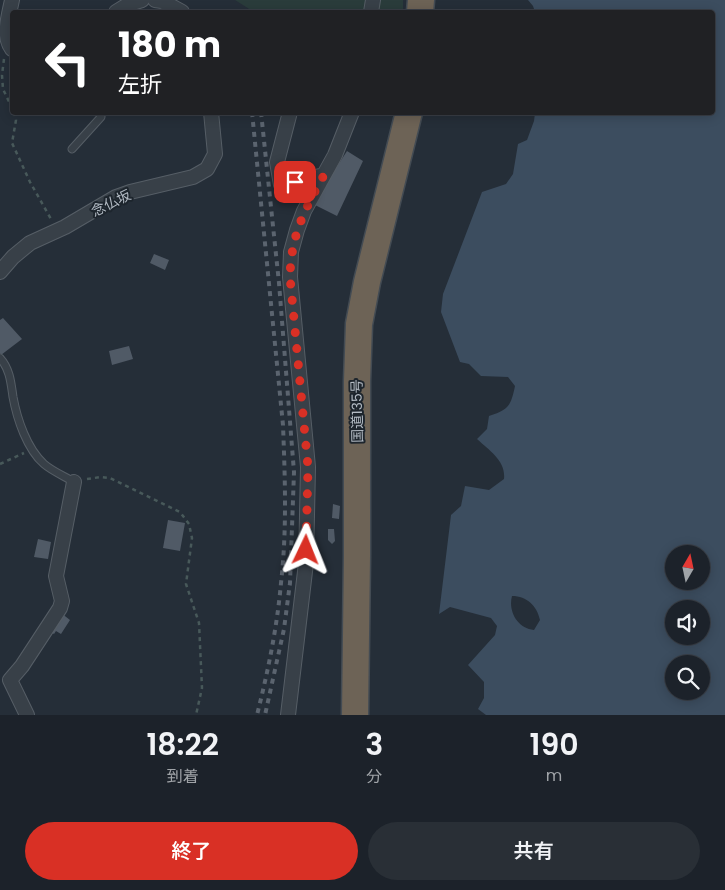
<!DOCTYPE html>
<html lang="ja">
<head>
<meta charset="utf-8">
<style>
  body { margin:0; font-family:Poppins,"Noto Sans JP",sans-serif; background:#292f36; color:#f1f3f6; height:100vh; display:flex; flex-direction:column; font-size:19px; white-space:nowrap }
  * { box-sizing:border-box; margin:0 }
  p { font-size:16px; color:#a0a4a8 }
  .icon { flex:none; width:28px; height:28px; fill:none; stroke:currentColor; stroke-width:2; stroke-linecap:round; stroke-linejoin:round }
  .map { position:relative; height:715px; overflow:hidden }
  .drawer { display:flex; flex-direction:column; background:#1c222a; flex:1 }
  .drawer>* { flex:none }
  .hud { position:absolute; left:10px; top:10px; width:705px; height:105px; border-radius:5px; box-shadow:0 2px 12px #0003,0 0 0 1px #3a3f47; background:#202124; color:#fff; overflow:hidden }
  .needle { width:32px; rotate:9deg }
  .fabs { position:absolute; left:665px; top:545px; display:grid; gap:10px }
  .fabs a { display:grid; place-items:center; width:45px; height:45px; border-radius:50%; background:#1c222a; box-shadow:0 2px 12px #0003,0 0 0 1px #3a3f47; font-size:25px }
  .pin { position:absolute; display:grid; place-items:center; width:42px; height:42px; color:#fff; margin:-21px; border-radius:10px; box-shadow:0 2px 8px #0006 }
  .me { position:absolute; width:55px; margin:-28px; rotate:2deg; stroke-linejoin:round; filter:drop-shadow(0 0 4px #0008) }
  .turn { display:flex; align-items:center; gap:18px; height:105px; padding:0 25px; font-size:22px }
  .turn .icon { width:65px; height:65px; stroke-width:2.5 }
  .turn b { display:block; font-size:35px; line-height:42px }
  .eta { display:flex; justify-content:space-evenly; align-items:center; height:85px; text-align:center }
  .eta b { font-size:30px; font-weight:600; line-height:35px }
  .primary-button { display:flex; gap:10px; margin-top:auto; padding:10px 25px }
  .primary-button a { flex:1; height:58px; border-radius:30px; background:#d93025; color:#fff; font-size:20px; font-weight:600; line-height:58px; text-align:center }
  .primary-button a+a { background:#292f36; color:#f1f3f6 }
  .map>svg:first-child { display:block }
  .green { fill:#2a3c3b }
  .water { fill:#3c4d5f; fill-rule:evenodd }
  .building { fill:#505a66 }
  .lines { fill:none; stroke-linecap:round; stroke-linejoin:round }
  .lane-casing { stroke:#565e66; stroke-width:9 }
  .street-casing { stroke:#565e66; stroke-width:16 }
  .highway-casing { stroke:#434b53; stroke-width:29 }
  .path { stroke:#48595a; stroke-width:2.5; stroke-dasharray:4 4; stroke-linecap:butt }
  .lane { stroke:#384048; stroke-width:7 }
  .street { stroke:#384048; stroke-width:14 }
  .highway { stroke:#6d6356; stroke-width:26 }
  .rail { stroke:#5b646f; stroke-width:4; stroke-dasharray:5 5; stroke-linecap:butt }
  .route { stroke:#d93025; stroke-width:9; stroke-dasharray:0 16.2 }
  .labels { text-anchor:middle; stroke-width:4; stroke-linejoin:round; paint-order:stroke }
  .street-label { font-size:14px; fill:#b3bbc4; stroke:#1d252d }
</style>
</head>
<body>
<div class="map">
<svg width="725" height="715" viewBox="0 0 725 715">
  <rect width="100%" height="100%" fill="#252e38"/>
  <!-- green -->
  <path class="green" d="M235,0H403V12H254Z"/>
  <!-- water -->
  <path class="water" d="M528,0H725V715H486L478,709L484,698V682L468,665L495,635L497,626L491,618L450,607L439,614L451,515L461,506L465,486L489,490L504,479C506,461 490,451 477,439L487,429L489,416C509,410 511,405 515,386L508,377L481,376L469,364L460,362L441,312L443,294L482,192L506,184L513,174L518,144L527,140L534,121L535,113L712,112V12H535L533,6ZM674,554H701V581H674ZM512,596C527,596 537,606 540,620L534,630C517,628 508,611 512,596ZM674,609H701V636H674ZM674,664H701V691H674Z"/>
  <!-- building -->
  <path class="building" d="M19,9L36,11V12H19Z
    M347,151L363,161L337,216L313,204Z
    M154,254L169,260L165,270L150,263Z
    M3,318L22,339L1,355L0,353V320Z
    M129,346L133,359L112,365L109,351Z
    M333,504L340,506L339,519L332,518Z
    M168,520L185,523L180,551L163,548Z
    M328,529H334L335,541L332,544L328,540Z
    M38,539L51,542L48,559L34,557Z
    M61,613L70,620L61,634L56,631L54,634L49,631Z"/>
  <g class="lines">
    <defs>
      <path id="lane" d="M72,149L101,117V112
        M0,358C10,369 11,383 13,397C17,419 27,449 44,464C52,471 64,476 74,482"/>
      <path id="street" d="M12,0C9,15 2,36 12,49
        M155,0L162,1L182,12
        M116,12L129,4L142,0
        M371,12L373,0
        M290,112L277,162L281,185L324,175
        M0,272L13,257L30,243L65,227L116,197L130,192L193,177L207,169L215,154L211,112
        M27,715L10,680L22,666L60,608L62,601L56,576L74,482
        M288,715L306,563L308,467L290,277L291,252L297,230L304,211L335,155L352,112"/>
      <path id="highway" d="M420,12L421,0
        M355,715L357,556V381L359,324L367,282L409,112"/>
    </defs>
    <!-- lane casing -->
    <use href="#lane" class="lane-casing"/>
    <!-- street casing -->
    <use href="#street" class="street-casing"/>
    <!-- highway casing -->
    <use href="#highway" class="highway-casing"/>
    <!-- path -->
    <path class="path" d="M4,59L2,75L3,89L12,108
      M14,112L16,120L12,143L30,182L51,219
      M0,464L24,453
      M87,479L101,477L110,478L180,512L189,524L192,538L186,584L199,623L202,688L196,715"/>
    <!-- lane -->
    <use href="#lane" class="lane"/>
    <!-- street -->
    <use href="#street" class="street"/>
    <!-- highway -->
    <use href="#highway" class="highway"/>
    <!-- rail -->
    <path class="rail" d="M252,112L283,425C285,478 287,530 281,583C277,628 268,671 257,715
      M261,112L279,283L294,472L290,583L284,629L265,715"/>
  </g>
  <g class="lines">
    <!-- route -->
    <path class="route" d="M295,182L324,175C304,211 291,235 290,277L308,467L306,550"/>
  </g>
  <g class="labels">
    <!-- street labels -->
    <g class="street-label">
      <text transform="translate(111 203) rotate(-26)" y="5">念仏坂</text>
      <text transform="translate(357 411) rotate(-91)" y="5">国道135号</text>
    </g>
  </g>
</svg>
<div class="fabs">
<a><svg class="needle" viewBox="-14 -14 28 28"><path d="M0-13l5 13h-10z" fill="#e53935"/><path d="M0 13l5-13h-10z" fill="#a0a4a8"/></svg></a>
<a><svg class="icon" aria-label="sound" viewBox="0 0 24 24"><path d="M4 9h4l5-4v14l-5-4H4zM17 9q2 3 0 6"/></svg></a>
<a><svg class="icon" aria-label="search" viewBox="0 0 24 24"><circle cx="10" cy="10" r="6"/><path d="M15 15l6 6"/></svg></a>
</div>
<div class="pin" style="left:295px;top:182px;background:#d93025"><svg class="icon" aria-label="arrive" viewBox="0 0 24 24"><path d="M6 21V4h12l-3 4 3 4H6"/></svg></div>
<svg class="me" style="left:306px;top:550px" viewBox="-20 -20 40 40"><path d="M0-17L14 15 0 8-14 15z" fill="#d93025" stroke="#fff" stroke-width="4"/></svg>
<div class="hud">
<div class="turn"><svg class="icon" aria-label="left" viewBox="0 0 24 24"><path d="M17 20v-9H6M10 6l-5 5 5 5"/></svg><div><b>180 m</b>左折</div></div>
</div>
</div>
<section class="drawer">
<div class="eta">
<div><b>18:22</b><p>到着</p></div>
<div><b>3</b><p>分</p></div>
<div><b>190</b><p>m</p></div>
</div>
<div class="primary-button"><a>終了</a><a>共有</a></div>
</section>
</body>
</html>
